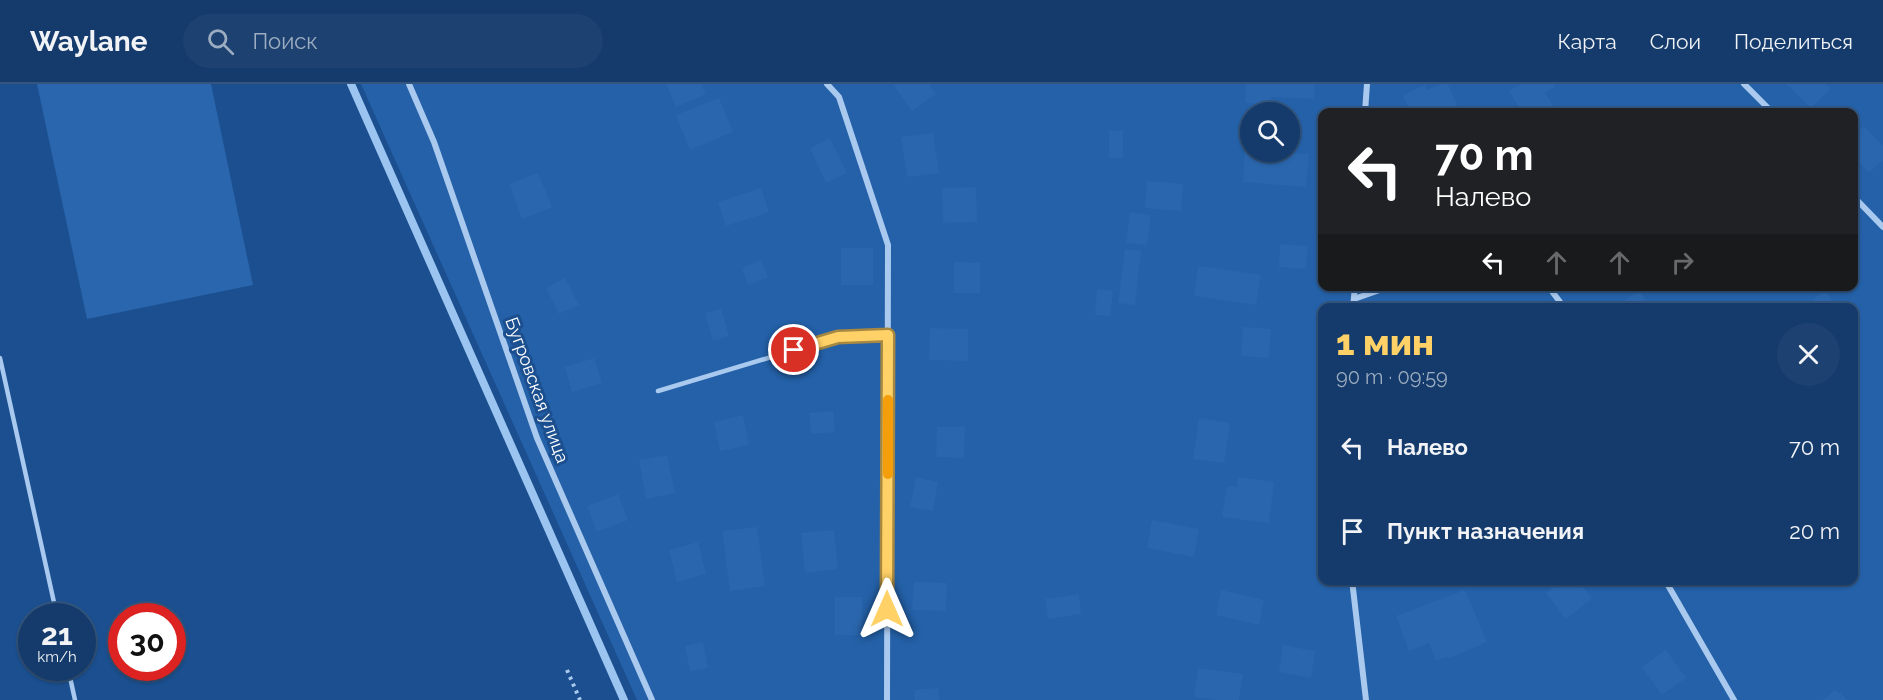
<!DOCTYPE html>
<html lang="ru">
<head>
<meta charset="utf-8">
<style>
  body { margin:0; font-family:Raleway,sans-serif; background:#1d4271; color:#f1f3f6; height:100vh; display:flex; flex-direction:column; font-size:22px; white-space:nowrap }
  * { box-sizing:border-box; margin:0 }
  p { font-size:20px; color:#9dadc1 }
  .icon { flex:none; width:33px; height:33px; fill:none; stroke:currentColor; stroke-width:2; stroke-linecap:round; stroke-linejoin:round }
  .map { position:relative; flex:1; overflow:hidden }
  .side { position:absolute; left:1318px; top:219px; width:540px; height:282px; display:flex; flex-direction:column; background:#143b6b; border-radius:12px; box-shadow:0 2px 4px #0004,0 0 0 2px #33557e }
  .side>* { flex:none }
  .top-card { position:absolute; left:1318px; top:24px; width:540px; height:183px; border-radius:12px; box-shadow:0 2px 4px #0004,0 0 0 2px #33557e; background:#202124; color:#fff; overflow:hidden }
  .controls { position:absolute; left:1240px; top:18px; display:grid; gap:12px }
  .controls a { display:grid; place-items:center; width:60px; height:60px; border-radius:50%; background:#143b6b; box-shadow:0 2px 4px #0004,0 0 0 2px #33557e; font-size:30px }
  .speed { position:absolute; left:18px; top:519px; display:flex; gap:12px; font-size:30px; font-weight:700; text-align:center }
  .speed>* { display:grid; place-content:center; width:78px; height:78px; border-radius:50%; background:#143b6b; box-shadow:0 2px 4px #0004,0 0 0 2px #33557e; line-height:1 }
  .speed small { font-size:15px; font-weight:400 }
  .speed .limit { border:9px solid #d22; background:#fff; color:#111 }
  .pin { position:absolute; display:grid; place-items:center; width:51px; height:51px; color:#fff; margin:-26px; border:3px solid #fff; border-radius:50%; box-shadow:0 2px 6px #0007 }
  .me { position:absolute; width:66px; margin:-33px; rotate:0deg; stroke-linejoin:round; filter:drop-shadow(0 0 4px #0008) }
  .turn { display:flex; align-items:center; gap:21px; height:126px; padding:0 18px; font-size:27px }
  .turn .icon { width:78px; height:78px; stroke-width:2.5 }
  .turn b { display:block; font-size:42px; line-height:51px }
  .lanes { display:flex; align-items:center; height:57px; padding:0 18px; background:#0003; justify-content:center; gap:30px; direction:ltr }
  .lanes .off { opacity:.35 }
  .round { display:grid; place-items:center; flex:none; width:63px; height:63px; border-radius:32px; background:#1d4271 }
  .overview { display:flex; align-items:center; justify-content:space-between; height:102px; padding:0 18px }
  h1 { font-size:36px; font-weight:800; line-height:45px; color:#ffd166 }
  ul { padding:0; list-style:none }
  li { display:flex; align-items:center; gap:18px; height:84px; padding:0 18px }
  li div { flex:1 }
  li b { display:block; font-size:22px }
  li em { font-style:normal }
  header { display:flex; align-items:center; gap:36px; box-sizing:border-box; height:84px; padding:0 30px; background:#143b6b; border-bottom:2px solid #33557e }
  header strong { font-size:28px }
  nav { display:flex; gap:33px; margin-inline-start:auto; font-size:21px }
  .search { width:420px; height:54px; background:#1d4271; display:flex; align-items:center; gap:15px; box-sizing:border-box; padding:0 21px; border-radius:33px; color:#9dadc1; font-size:22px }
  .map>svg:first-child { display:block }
  .green { fill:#2461a8; fill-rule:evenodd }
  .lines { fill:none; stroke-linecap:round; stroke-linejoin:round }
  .stream { stroke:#9cc4f0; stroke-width:8 }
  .building { fill:#2a66ad }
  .path { stroke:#a9c9ee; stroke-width:4; stroke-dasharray:3 4.5; stroke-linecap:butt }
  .lane { stroke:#a9c9ee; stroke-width:4.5 }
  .street { stroke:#a9c9ee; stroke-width:6 }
  .route-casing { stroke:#a68842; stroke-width:15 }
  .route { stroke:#ffd166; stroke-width:10 }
  .slow { stroke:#f59e0b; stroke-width:10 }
  .labels { text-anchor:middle; stroke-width:6; stroke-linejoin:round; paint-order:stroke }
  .street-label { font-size:18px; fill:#fff; stroke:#1b4f8f }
</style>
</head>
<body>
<header>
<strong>Waylane</strong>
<div class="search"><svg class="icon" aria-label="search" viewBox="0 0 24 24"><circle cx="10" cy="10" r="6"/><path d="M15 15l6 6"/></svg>Поиск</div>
<nav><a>Карта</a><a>Слои</a><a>Поделиться</a></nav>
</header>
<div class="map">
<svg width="1883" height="616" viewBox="0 0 1883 616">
  <rect width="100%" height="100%" fill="#1b4f8f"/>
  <!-- green -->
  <path class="green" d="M361,0H1883V616H637ZM1251,28H1290V68H1251ZM1323,28H1854V202H1323ZM1323,224H1854V496H1323Z"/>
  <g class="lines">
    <!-- stream -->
    <path class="stream" d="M351,0L624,616"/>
  </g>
  <!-- building -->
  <path class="building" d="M37,0H211L253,201L87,235Z
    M666,0H702L706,10L676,23Z
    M893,0H929L936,10L912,27Z
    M1246,0H1315L1314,15L1271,13V21L1245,19Z
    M1441,0H1448L1460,28H1410L1403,11L1425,1L1427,6Z
    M1521,0H1554L1555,3L1545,9L1554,23L1545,28H1522L1509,7Z
    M1786,0H1826L1831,5L1811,24Z
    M719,14L733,48L690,66L676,31Z
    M1864,42L1883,62V76L1869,89L1854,73V51Z
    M1109,47H1123V74H1109Z
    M933,49L939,89L907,93L901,53Z
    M830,54L847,89L826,99L810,64Z
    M1245,65L1251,66V68L1309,70L1306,103L1243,98Z
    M538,89L552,123L522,135L509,100Z
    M1147,97L1183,100L1181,127L1145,124Z
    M976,103L977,138L943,139L942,104Z
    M761,104L769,128L726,142L718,118Z
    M1130,128L1151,131L1147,161L1126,159Z
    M1280,160L1308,162L1306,185L1279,183Z
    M841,164H873V201H841Z
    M1125,165L1141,167L1135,221L1118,219Z
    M761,176L768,193L748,201L742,184Z
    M954,178L980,179V209H954Z
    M1198,182L1261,191L1256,221L1194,212Z
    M565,194L579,221L559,230L546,204Z
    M1097,205L1113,207L1110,232L1095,231Z
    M1640,206L1645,215L1638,219L1641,224H1613Z
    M1825,206L1838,224H1803Z
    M1529,217L1531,224H1513Z
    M721,225L729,252L713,257L705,229Z
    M1243,243L1271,245L1269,274L1241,272Z
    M930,244L968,245V277L929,276Z
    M594,274L602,299L572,308L565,283Z
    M833,327L835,348L811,350L809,329Z
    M743,331L749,361L720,367L714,338Z
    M1199,334L1230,339L1224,379L1193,375Z
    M937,343H965L964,374L936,373Z
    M667,371L675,409L646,415L639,376Z
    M916,393L938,398L933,427L910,423Z
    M1238,393L1274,398L1269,439L1222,433L1227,402L1237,403Z
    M618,410L628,436L597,448L587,422Z
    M1152,436L1199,445L1194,473L1147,464Z
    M757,443L765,502L730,507L722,447Z
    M834,446L838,485L805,489L801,449Z
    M698,458L706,490L677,498L669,466Z
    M1561,496H1577L1592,514L1566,535L1546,509Z
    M914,498L947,499L946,527L912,526Z
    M1221,506L1264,516L1259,541L1216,531Z
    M1465,506L1487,558L1448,575L1447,573L1436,577L1429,559L1409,567L1396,532Z
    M1079,510L1081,530L1048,535L1045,515Z
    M835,513H862V551H835Z
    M703,558L708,584L690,587L685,562Z
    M1283,561L1315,567L1311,594L1279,588Z
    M1666,566L1686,594L1662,611L1642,583Z
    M1198,584L1243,590L1239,616H1216L1194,613Z
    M938,604L940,616H915L914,606Z
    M1835,606L1838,609L1840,608L1847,616H1823Z"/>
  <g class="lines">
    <!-- path -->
    <path class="path" d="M567,586L580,616"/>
    <!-- lane -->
    <path class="lane" d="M0,274L57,532
      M658,307L838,253L888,251
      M68,584L75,616"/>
    <!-- street -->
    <path class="street" d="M409,0L434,58L537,354L652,616
      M827,0L839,13L888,161L887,616
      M1744,0L1772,28
      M1365,28L1367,0
      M1854,113L1883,143
      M1548,202L1560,218L1561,224
      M1354,215L1391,202
      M1353,224L1355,202
      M1352,496L1366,616
      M1665,496L1734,616"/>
  </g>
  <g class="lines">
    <defs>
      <path id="route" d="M794,266L838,253L888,251L887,525"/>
    </defs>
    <!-- route casing -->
    <use href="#route" class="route-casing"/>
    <!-- route -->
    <use href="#route" class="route"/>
    <!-- slow -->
    <path class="slow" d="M888,390V316"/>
  </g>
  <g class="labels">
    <!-- street labels -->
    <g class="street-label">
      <text transform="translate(537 306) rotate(70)" y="6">Бугровская улица</text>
    </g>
  </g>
</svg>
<div class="controls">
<a><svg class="icon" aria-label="search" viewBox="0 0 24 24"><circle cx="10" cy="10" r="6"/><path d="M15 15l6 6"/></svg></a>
</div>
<div class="speed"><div>21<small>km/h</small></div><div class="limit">30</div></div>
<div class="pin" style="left:794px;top:266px;background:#d93025"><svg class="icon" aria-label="arrive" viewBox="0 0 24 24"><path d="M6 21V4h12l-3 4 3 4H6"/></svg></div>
<svg class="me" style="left:887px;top:525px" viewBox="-20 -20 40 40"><path d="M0-17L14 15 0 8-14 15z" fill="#ffd166" stroke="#fff" stroke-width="4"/></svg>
<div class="top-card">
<div class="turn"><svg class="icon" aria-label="left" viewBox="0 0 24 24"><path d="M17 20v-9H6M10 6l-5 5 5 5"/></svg><div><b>70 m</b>Налево</div></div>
<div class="lanes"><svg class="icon" aria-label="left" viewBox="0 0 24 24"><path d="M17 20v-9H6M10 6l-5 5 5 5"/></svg><svg class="icon off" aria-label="ahead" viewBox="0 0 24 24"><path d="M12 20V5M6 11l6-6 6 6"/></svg><svg class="icon off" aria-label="ahead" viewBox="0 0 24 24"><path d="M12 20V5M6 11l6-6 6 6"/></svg><svg class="icon off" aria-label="right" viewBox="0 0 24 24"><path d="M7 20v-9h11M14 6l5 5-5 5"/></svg></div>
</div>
<section class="side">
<div class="overview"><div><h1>1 мин</h1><p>90 m · 09:59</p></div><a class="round"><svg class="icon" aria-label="close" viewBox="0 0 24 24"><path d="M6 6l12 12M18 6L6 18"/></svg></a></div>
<ul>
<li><svg class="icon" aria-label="left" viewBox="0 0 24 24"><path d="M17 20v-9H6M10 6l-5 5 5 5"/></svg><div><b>Налево</b></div><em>70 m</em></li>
<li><svg class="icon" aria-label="arrive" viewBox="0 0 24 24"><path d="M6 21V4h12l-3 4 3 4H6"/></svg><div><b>Пункт назначения</b></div><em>20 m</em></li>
</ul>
</section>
</div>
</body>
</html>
